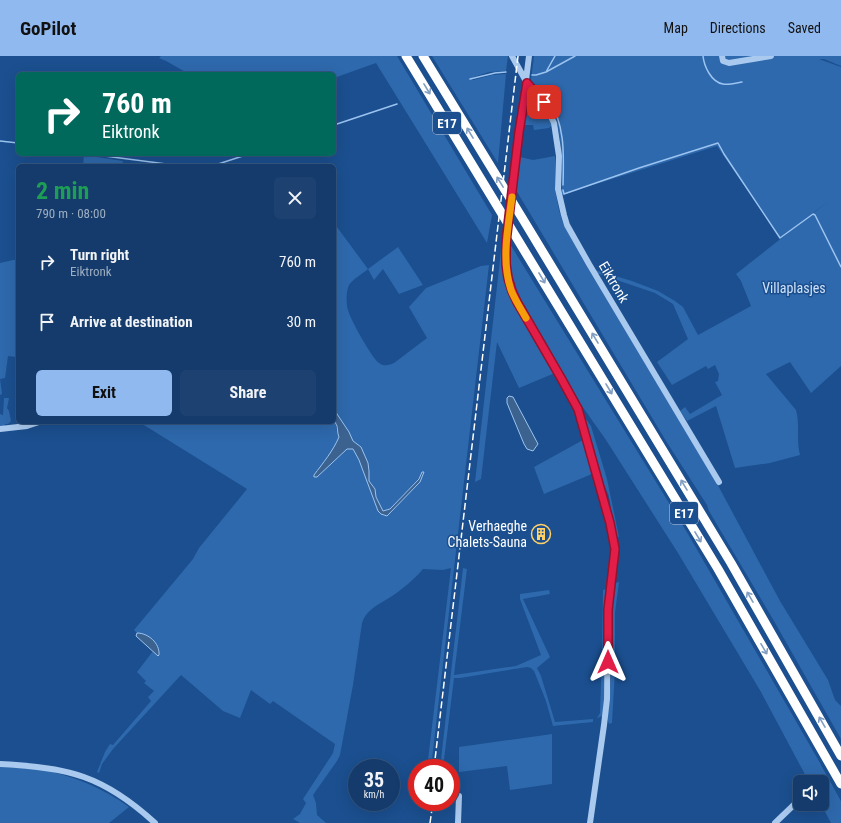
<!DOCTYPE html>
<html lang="en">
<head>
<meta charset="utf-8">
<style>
  body { margin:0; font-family:"Roboto Condensed",sans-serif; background:#1d4271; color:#f1f3f6; height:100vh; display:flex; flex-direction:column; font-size:15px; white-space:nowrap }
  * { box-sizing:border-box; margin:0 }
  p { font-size:13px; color:#9dadc1 }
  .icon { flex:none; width:22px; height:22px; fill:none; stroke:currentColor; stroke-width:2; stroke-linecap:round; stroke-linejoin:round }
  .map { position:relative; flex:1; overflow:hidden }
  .side { position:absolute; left:16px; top:108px; width:320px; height:260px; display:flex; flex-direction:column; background:#143b6b; border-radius:6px; box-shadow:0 4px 16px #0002,0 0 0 1px #33557e }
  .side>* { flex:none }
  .hud { position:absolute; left:16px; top:16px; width:320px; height:84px; border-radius:6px; box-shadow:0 4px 16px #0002,0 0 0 1px #33557e; background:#00695c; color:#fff; overflow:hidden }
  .controls { position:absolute; left:793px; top:719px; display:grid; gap:8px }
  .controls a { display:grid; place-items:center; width:36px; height:36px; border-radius:6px; background:#143b6b; box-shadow:0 4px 16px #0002,0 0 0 1px #33557e; font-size:20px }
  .speed { position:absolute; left:348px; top:703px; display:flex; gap:8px; font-size:20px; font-weight:700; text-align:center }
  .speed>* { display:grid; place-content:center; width:52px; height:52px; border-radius:50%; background:#143b6b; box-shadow:0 4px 16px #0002,0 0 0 1px #33557e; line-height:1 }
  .speed small { font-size:10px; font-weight:400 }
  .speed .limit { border:6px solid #d22; background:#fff; color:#111 }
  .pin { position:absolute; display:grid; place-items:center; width:34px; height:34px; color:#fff; margin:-17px; border-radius:8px; box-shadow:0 2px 6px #0006 }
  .me { position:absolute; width:44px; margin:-22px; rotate:0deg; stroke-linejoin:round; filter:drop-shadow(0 0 3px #0008) }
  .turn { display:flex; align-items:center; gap:14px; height:84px; padding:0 20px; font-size:18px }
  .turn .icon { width:52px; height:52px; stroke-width:2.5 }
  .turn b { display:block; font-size:28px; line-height:34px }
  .round { display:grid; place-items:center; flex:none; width:42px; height:42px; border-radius:6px; background:#1d4271 }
  .overview { display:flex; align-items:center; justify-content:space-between; height:68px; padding:0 20px }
  h1 { font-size:24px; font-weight:700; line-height:30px; color:#1e9e55 }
  .primary-button { display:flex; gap:8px; margin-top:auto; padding:8px 20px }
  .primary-button a { flex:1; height:46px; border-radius:6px; background:#90b9f0; color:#111; font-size:16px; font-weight:700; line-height:46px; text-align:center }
  .primary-button a+a { background:#1d4271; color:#f1f3f6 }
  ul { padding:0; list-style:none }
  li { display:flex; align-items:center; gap:12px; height:60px; padding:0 20px }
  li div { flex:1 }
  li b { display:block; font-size:15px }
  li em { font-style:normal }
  header { display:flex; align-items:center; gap:24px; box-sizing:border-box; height:56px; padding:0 20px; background:#90b9f0; color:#111 }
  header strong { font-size:19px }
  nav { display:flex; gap:22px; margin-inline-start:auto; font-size:14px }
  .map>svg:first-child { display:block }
  .green { fill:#2e69ad }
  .water { fill:#3c6290; stroke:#9cc4f0 }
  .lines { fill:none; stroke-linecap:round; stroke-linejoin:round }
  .stream { stroke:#9cc4f0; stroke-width:1.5 }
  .minor { stroke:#a9c9ee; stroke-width:6 }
  .highway { stroke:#fff; stroke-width:9 }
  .rail { stroke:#fff; stroke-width:1.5; stroke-dasharray:7 3; stroke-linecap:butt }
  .oneway { stroke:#829ec1 }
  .route-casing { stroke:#92132f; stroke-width:10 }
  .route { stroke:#e11d48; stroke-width:7 }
  .slow { stroke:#f59e0b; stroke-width:7 }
  .labels { text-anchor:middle; stroke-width:3; stroke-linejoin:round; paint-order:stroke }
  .shield { fill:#1b4f8f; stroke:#bbcadd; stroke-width:1 }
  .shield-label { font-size:13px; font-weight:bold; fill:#fff }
  .street-label { font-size:14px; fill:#fff; stroke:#1b4f8f }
  .park-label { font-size:14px; fill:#cfe3fa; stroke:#1b4f8f }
  .poi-label { font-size:14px; fill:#fff; stroke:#1b4f8f; text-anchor:end }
</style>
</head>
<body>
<header>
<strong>GoPilot</strong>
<nav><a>Map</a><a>Directions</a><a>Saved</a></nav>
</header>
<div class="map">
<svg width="841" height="767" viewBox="0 0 841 767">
  <rect width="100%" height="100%" fill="#1b4f8f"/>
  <!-- green -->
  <path class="green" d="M161,0H397L492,159L487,187L376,7L334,22V18H189L166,5L159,2Z
    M432,0H508L506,15L489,16L471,22L473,24L492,19L506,18L498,107Z
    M534,0H841V10L824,3H819L841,11V310L811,337L790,306L766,318L796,354C800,368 796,384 800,399L770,407L735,412L716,350L687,365L680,355L685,351L690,358L722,339L715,326L718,325L719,318L715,309L708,313L706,310L672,329L657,306L688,283L673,248L655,237L596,217L595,214L632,225L658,235L675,245L683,251L698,279L751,250L741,225L736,218L830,144L780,182L717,90L561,139C563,130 561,121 561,112C561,94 561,74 554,57C549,45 539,34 531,24Z
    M533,42C544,46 548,59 552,69L549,72L534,74L533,69H523L525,50L529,43Z
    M84,99L123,105L122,110H83Z
    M555,100V134L559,154L563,167L583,204L713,420L780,545L828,624L835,644L841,650V683L774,565L709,455L707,449L666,385L516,134L520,101L533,104Z
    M334,167L368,213L398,191L423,229L399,238L383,213L374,224L368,213C362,218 353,223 349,229C346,235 346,248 348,254C350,263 372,302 379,307C384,311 390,309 394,307L427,282L409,251L426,232L481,210L489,209L431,712H427L451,512L443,514L423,513C416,522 399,536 389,542C378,549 366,554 362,567L353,629L340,699L337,705L313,739L316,747L317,759L326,767H300L293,763L300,758L306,747L303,743L333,697L335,688L273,645L270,648L251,634L240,662L223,655L181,619L113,693L102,708L99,717L97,716L105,696L110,688L113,689L151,645L148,641L154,635L144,627L146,625L137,616L153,595L158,600L140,577H137L134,574L193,503L199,492L247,433L139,366H334V364C337,370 336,376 339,381L334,393L314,419L317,421L347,393H353L359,404L378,455L387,460L420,426L421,420L390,453L383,455L376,441L375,433L369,425V415L368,407L361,391L353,385L349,376L337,358L334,351Z
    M503,177L504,180L503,192L504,214L508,233L514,246L555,317L519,332L497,286L481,423L475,426Z
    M510,188L688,478L816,700L841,745V767H831L821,748H822V726H809L761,636L678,497L606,384L582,350L519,244L511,223L509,205Z
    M13,204H18V305L16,301L8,300L5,322L0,323L2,338L0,339V207Z
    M4,342H9L7,352L9,355L11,365L8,368H5V372H0V358L3,359Z
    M583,359L591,370L607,423L619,481L616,480C615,475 613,469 612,464C610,446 611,440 601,424Z
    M583,384L592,418L544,438L534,411Z
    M463,512L467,513L454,619L516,610L541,599L520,543V538L549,534L550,538L523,543L550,601L537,612L541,620L555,666L593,663V666L553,670L546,645L534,615L531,612L527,611L460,622H454L443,712H440Z
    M619,526L615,557V614L612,667L609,668L607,662C609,647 611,632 611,616C611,590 607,552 615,527Z
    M606,533L605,623L603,660L597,662L600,657L602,597L603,534Z
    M552,678V728L510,734L507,710L459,716V691Z
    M0,711C12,712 25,711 37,713C70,718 103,732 129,751L109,767H0Z"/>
  <!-- water -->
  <path class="water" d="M509,340L513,341L538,388L533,395L527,393L524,388L507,347V342Z
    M334,351L337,358L349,376L353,385L361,391L368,407L369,415V425L375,433L376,441L383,455L390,453L419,423L422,416H424L420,426L387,460L381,458L378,455L359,404L353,393H347L317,421H314V419C323,407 333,395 339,381L338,378L337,370L334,364Z
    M137,577C148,577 160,587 159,599L158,600L136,580Z"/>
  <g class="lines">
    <!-- stream -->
    <path class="stream" d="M703,0C704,10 711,26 723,28C728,29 736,27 742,26
      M546,16L575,0
      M532,19H536L546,16L555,0
      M470,23L495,17L506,16
      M548,40C565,70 564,95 563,129
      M334,69L397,48
      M0,85L18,87
      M89,98L182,110
      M212,110L249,98
      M563,134L564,138L639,112L718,87L724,98L780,182L813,158L815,159L841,211"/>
    <!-- minor -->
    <path class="minor" d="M512,0L527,27L544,46L554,67L559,100L558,133L564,159L567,169L589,208L719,426
      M529,0L506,186C506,208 507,226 517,246L561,322L578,353L587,381L613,481L615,493L608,554L607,643L604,669L590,767
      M722,0L723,5L729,7L771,0
      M0,373L27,370L39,366
      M0,708C68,711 104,720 155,767
      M458,767L459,740
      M775,767L800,743"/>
    <!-- highway -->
    <path class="highway" d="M406,0L718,513L841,728
      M423,0L524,165L731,507L841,700"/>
    <!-- rail -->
    <path class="rail" d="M434,712L518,0
      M430,767L433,746"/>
  </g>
  <!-- one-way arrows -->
  <defs><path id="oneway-shaft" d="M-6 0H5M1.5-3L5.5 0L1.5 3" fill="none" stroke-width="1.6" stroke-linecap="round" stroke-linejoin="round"/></defs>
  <g class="oneway">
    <use href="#oneway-shaft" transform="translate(427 33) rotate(59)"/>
    <use href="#oneway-shaft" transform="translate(470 77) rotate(-121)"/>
    <use href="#oneway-shaft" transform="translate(500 126) rotate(-122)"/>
    <use href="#oneway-shaft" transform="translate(542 222) rotate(59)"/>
    <use href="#oneway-shaft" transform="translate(595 282) rotate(-121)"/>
    <use href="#oneway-shaft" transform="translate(609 333) rotate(59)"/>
    <use href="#oneway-shaft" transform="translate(684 429) rotate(-121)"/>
    <use href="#oneway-shaft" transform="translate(698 481) rotate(59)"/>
    <use href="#oneway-shaft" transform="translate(750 541) rotate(-120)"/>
    <use href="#oneway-shaft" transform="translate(764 593) rotate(60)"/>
    <use href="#oneway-shaft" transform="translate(822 666) rotate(-120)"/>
  </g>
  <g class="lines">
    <defs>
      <path id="route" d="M544,46L527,27L519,76L506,186V208L508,222L512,235L517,246L561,322L578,353L610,467L615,493L608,554V606"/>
    </defs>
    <!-- route casing -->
    <use href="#route" class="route-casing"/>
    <!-- route -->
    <use href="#route" class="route"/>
    <!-- slow -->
    <path class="slow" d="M512,141C508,172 501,204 511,234C515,244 521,253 526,262"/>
  </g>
  <!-- icons -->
  <defs>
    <symbol id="building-ring" viewBox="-11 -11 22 22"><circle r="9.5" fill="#1b4f8f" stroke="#ffd166" stroke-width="1.5"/><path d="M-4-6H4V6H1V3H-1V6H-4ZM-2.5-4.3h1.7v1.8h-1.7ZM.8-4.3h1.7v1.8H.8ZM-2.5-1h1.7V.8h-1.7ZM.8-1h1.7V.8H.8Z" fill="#ffd166"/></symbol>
  </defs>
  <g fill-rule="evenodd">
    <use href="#building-ring" x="530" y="467" width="22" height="22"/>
  </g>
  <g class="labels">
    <!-- shield labels -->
    <g class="shield">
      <rect x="433" y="56" width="28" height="22" rx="3"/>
      <rect x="670" y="446" width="28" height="22" rx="3"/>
    </g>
    <g class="shield-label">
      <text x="447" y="72">E17</text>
      <text x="684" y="462">E17</text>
    </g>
    <!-- street labels -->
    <g class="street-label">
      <text transform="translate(614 226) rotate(59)" y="5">Eiktronk</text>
    </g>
    <!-- park labels -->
    <g class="park-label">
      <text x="794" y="237">Villaplasjes</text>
    </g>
    <!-- poi labels -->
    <g class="poi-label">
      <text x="527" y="475">Verhaeghe<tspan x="527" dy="16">Chalets-Sauna</tspan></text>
    </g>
  </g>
</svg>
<div class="controls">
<a><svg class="icon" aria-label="sound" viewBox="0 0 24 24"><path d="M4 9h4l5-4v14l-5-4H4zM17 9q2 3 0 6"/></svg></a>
</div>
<div class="speed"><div>35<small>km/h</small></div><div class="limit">40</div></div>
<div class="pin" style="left:544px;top:46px;background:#d93025"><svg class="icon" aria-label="arrive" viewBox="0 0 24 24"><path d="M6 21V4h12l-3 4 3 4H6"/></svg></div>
<svg class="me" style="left:608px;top:606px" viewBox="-20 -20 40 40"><path d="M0-17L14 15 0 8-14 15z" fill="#e11d48" stroke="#fff" stroke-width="4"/></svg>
<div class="hud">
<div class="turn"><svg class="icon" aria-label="right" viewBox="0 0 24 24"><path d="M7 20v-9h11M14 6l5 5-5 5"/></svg><div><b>760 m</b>Eiktronk</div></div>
</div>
<section class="side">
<div class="overview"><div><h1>2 min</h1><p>790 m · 08:00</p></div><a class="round"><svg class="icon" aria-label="close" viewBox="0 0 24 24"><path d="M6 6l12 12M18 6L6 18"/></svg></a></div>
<ul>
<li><svg class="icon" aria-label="right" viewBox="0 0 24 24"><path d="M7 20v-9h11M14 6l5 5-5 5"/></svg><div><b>Turn right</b><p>Eiktronk</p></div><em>760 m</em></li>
<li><svg class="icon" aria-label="arrive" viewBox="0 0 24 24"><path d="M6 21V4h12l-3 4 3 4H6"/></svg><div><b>Arrive at destination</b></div><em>30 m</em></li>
</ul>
<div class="primary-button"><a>Exit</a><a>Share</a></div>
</section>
</div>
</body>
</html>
